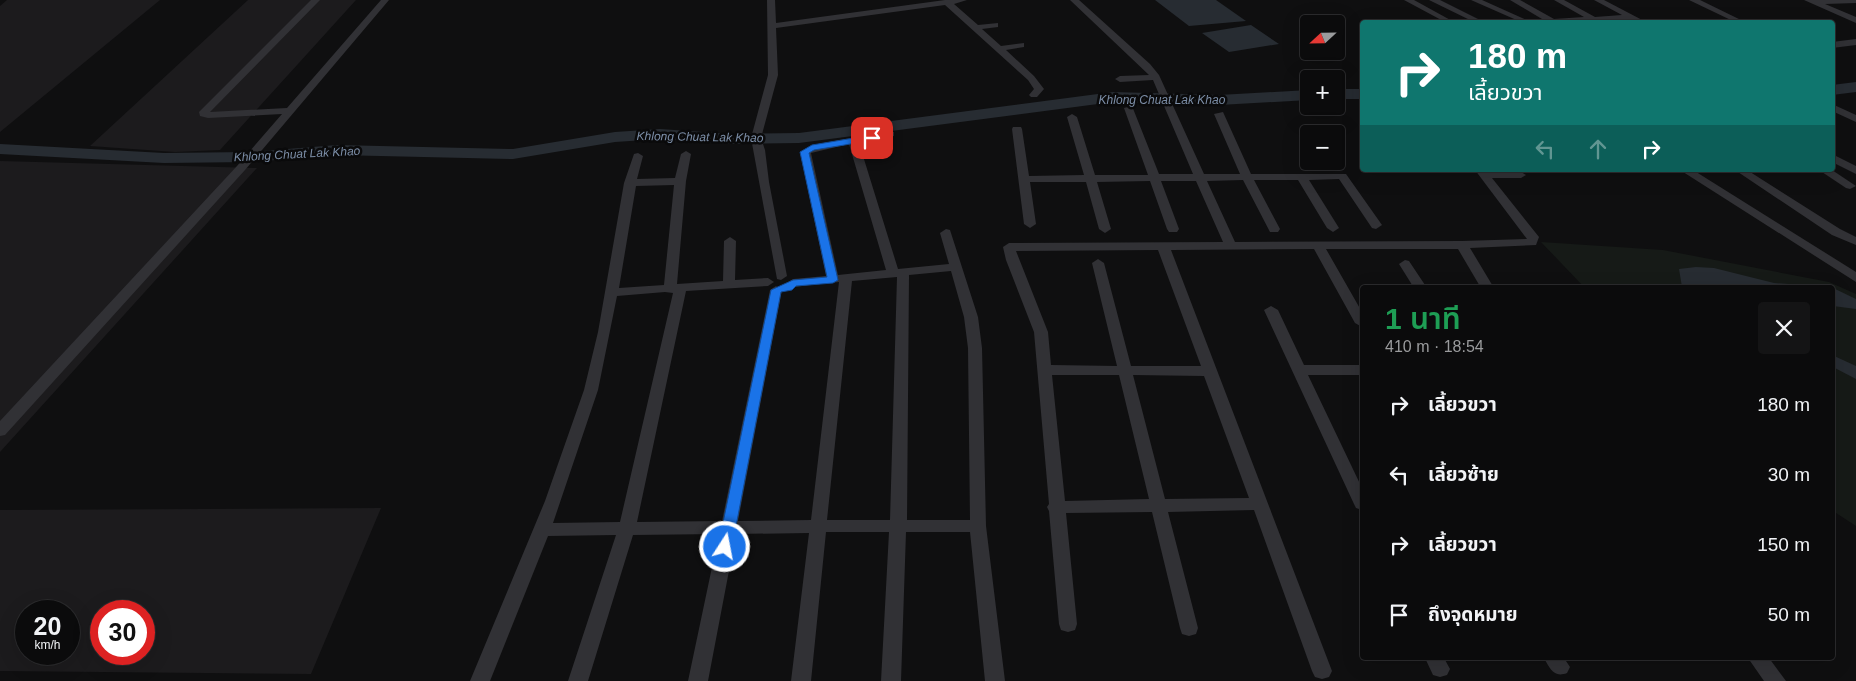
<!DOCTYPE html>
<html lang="th">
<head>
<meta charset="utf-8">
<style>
  body { margin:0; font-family:Arial,"Noto Sans Thai",sans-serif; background:#141415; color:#f1f3f6; height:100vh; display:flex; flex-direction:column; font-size:19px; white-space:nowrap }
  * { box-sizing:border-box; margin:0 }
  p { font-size:16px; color:#9a9b9d }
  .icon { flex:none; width:28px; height:28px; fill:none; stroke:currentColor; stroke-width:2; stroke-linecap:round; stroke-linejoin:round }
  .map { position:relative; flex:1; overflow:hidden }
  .panel { position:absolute; left:1360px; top:285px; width:475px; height:375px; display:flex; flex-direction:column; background:#0b0b0c; border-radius:5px; box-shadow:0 5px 20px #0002,0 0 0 1px #2b2b2d }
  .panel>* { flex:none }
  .top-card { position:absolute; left:1360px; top:20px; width:475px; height:152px; border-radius:5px; box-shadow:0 5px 20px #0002,0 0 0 1px #2b2b2d; background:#0f766e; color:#fff; overflow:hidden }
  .needle { width:32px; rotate:248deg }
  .controls { position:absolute; left:1300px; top:15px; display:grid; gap:10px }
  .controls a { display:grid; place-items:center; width:45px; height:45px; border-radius:5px; background:#0b0b0c; box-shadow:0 5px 20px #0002,0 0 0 1px #2b2b2d; font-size:25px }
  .speed { position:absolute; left:15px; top:600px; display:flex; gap:10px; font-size:25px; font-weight:700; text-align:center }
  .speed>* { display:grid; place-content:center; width:65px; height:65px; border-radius:50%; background:#0b0b0c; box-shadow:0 5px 20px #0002,0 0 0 1px #2b2b2d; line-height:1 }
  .speed small { font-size:12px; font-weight:400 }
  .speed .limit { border:8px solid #d22; background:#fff; color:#111 }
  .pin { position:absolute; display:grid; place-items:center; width:42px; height:42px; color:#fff; margin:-21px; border-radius:10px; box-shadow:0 2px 8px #0006 }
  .me { position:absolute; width:55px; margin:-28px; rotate:11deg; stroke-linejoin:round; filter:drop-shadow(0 0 4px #0008) }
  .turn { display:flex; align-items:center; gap:18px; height:105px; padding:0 25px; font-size:22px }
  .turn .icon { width:65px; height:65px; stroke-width:2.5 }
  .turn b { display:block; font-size:35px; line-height:42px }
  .lanes { display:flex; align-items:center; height:48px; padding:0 25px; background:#0003; justify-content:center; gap:25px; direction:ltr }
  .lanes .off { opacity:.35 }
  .round { display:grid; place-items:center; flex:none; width:52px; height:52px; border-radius:5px; background:#141415 }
  .overview { display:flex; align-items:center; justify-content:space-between; height:85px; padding:0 25px }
  h1 { font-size:30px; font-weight:600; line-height:38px; color:#1e9e55 }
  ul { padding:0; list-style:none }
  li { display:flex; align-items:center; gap:15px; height:70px; padding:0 25px }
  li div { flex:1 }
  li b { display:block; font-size:19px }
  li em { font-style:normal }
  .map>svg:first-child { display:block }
  .built { fill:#1c1b1d; fill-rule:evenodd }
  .green { fill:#161a17 }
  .water { fill:#272c32 }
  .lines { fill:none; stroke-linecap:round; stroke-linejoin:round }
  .river { fill:#272c32; fill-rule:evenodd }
  .minor { fill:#313135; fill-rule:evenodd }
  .route { fill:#1a73e8; stroke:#114b97 }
  .labels { text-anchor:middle; stroke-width:5; stroke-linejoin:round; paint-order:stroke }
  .far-water-label { font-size:12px; font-style:italic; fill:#7c8ea7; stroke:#0a0a0b }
</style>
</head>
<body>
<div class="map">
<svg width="1856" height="681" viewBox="0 0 1856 681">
  <rect width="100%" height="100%" fill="#0f0f10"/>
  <!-- built -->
  <path class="built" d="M7,0H160L0,132V6Z
    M248,0H356L220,150L175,152L90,146Z
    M0,161L257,168L0,452Z
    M381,508L311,674L0,671V510ZM26,611H69V654H26ZM101,611H144V654H101Z"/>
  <!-- green -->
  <path class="green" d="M1541,242L1663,250L1829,282L1856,294V526L1833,511L1832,288L1584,287Z"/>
  <!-- water -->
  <path class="water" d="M1155,0H1216L1246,21L1189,26Z
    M1251,25L1279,44L1229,52L1202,33Z
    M1696,267L1714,268L1774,283L1830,287H1682L1679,269Z
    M1833,288L1856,299V309L1833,306Z
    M1832,355L1856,366V379L1833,367Z"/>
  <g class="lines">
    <!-- river -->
    <path class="river" d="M1856,82V92L1832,95V85Z
      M1336,89H1362V99H1336Z
      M1309,90V100L1219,105L1113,102L799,143L731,144L660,139L615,142L513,159L337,155L250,162L164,163L0,154V144L164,153L250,152L337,145L513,149L615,132L660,129L731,134L799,133L1113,92L1219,95Z"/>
    <!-- minor -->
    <path class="minor" d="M311,0H320L210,112L287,108L381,0H389L245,170L5,435L0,436V421L237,166L282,114L208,118L200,116L199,112Z
      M767,0H775L776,23L945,0H967L954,4L978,25L998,23V27L982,29L1001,46L1024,43V47L1006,50L1034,76L1044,89L1037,97H1031L1029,95L1034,89L1028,80L945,5L776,28L778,75L761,138L765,150L769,182L787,276L781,280L777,279L751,138L768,75Z
      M1070,0H1079L1150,64L1159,75L1204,174H1240L1214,114L1223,112L1251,174H1346L1382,225L1376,229L1372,228L1339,179L1309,180L1339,228L1333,232L1327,228L1298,180H1254L1280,229L1278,232H1270L1243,180L1207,181L1235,242L1462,241L1527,239L1475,170L1521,172L1526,175L1521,178H1492L1539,237L1536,245L1470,248L1494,288H1481L1458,249H1326L1362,312V327L1355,323L1314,249L1171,250L1332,671L1329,677L1322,679L1315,677L1312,671L1254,510L1168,512L1198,628L1196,634L1189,636L1182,634L1180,628L1152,512L1066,513L1077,624L1075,630L1068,632L1061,630L1059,624L1049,511L1047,507L1049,504L1034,332L1006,260L1003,247L1009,243L1223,242L1196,181H1161L1179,229L1177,232H1169L1167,229L1150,181L1097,182L1111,229L1105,233L1099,229L1086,182H1030L1036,224L1030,228L1024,224L1012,129L1013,127H1021L1022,129L1029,176L1084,175L1067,117L1072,114L1077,117L1095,175H1148L1124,108L1132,106L1159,174H1193L1153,80L1120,82L1115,79L1120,76L1149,75ZM1158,250L1201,366H1131L1104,263L1098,259L1092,263L1117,366L1051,365L1048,332L1016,251ZM1052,375H1119L1149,499L1065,501ZM1133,375L1204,376L1249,498L1165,499Z
      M1404,0H1414L1454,22H1445Z
      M1429,0H1440L1484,22H1474Z
      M1471,0H1482L1531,22H1521Z
      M1510,0H1520L1554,19L1584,17L1554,0H1564L1595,17L1622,15L1594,0H1604L1646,22H1636L1631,20L1547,22Z
      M1689,0H1700L1745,22H1735Z
      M1804,0H1856V3L1825,4L1856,17V23Z
      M1856,39V45L1832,48V42Z
      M1832,104L1856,115V122L1832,111Z
      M890,131L894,132V136L859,143L898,269L949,264L940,233L946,229L950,230L978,317L982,348L986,526L1005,681H985L970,532H906L901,681H881L889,532H826L811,681H791L809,533L736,534L708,681H688L719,534L633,535L588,681H568L616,535L548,536L490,681H470L545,501L584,390L598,332L624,183L634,154L638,153L643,156L637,179L675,178L681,154L686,151L691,154L686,181L677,284L723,281L724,241L730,237L736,241L735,280L768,278L774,282L768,286L686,291L637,522L722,521L770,290L776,286L782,290L738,521L811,520L839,282L793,287L787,283L793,279L826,276L800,152L812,145ZM849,144L886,270L838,275L811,153ZM674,185L664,285L619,288L636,186ZM951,271L964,317L968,348L970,520H907L909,275ZM897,277L890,520H827L852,281ZM665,292L673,293L620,522L553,523L598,390L617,296Z
      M1832,154L1856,166V174L1832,162Z
      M1680,170H1693L1856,272V282Z
      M1735,170H1747L1840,229L1856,237V245L1832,235Z
      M1819,170H1832L1856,186L1850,189L1846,188Z
      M1405,260L1409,261L1427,288H1414L1399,264Z
      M1271,306L1278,310L1304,365H1362V375H1308L1362,488V510L1356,508L1354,504L1264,310Z
      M1425,658H1444L1450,669L1447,675L1440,677L1433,675Z
      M1544,658H1564L1570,667L1567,673C1554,678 1550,669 1544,658Z
      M1748,658H1769L1786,681H1764Z"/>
  </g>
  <!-- route -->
  <path class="route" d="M872,135L876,138L875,140L814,150L809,153L838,280L833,283L796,286L792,290L781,292L732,547L730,551H720L718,547L771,290L793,280L827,277L800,152L812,145Z"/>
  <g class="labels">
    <!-- far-water labels -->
    <g class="far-water-label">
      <text x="1162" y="104">Khlong Chuat Lak Khao</text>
      <text transform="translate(700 137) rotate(1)" y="4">Khlong Chuat Lak Khao</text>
      <text transform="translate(297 154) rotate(-3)" y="4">Khlong Chuat Lak Khao</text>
    </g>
  </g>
</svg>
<div class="controls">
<a><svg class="needle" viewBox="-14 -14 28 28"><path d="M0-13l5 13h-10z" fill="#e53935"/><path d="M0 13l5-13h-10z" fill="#9a9b9d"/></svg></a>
<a>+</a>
<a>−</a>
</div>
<div class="speed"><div>20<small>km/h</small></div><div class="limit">30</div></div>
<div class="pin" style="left:872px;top:138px;background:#d93025"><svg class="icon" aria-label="arrive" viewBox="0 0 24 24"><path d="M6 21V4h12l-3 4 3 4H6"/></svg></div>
<svg class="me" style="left:725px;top:547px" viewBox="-20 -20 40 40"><circle r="17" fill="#1a73e8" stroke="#fff" stroke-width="3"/><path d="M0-11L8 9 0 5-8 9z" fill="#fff"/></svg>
<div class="top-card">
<div class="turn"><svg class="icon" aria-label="right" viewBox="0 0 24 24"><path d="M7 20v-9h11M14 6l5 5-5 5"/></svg><div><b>180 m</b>เลี้ยวขวา</div></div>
<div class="lanes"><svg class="icon off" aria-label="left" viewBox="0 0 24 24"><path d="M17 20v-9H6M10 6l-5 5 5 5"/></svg><svg class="icon off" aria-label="ahead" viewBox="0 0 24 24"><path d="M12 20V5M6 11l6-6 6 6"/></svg><svg class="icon" aria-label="right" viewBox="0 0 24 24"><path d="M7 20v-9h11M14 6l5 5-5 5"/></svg></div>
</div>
<section class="panel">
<div class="overview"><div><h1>1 นาที</h1><p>410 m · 18:54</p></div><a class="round"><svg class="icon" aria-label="close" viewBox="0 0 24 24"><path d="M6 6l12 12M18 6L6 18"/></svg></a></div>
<ul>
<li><svg class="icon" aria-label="right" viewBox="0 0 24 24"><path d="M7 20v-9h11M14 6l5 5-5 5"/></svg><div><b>เลี้ยวขวา</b></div><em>180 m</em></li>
<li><svg class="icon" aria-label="left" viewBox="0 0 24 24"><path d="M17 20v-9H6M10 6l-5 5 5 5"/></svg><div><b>เลี้ยวซ้าย</b></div><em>30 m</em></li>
<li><svg class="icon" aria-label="right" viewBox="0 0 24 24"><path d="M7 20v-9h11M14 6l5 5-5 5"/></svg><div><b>เลี้ยวขวา</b></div><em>150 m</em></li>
<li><svg class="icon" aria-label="arrive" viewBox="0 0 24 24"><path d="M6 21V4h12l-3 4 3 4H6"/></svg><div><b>ถึงจุดหมาย</b></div><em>50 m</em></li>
</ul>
</section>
</div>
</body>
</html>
